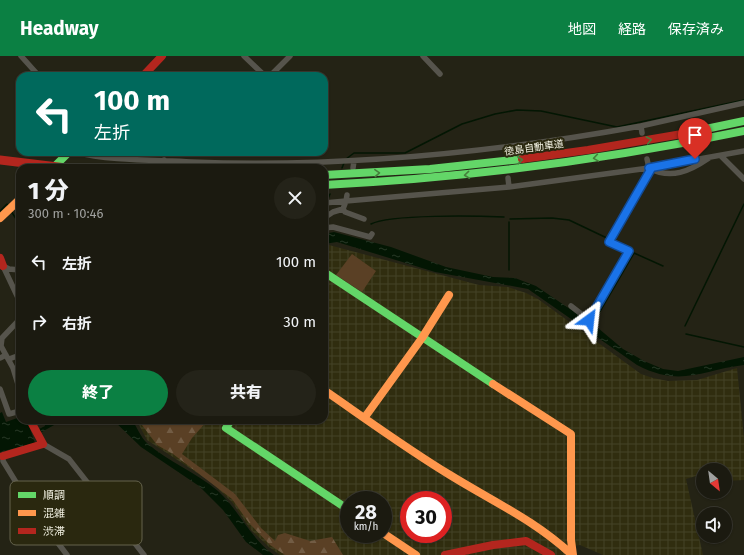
<!DOCTYPE html>
<html lang="ja">
<head>
<meta charset="utf-8">
<style>
  body { margin:0; font-family:"Fira Sans","Noto Sans JP",sans-serif; background:#242319; color:#f1f3f6; height:100vh; display:flex; flex-direction:column; font-size:15px; white-space:nowrap }
  * { box-sizing:border-box; margin:0 }
  p { font-size:13px; color:#a0a19f }
  .icon { flex:none; width:22px; height:22px; fill:none; stroke:currentColor; stroke-width:2; stroke-linecap:round; stroke-linejoin:round }
  .map { position:relative; flex:1; overflow:hidden }
  .side { position:absolute; left:16px; top:108px; width:312px; height:260px; display:flex; flex-direction:column; background:#1b1a10; border-radius:12px; box-shadow:0 1px 3px #0004,0 0 0 1px #393830 }
  .side>* { flex:none }
  .banner { position:absolute; left:16px; top:16px; width:312px; height:84px; border-radius:12px; box-shadow:0 1px 3px #0004,0 0 0 1px #393830; background:#00695c; color:#fff; overflow:hidden }
  .needle { width:26px; rotate:151deg }
  .fabs { position:absolute; left:696px; top:407px; display:grid; gap:8px }
  .fabs a { display:grid; place-items:center; width:36px; height:36px; border-radius:50%; background:#1b1a10; box-shadow:0 1px 3px #0004,0 0 0 1px #393830; font-size:20px }
  .speed { position:absolute; left:340px; top:435px; display:flex; gap:8px; font-size:20px; font-weight:700; text-align:center }
  .speed>* { display:grid; place-content:center; width:52px; height:52px; border-radius:50%; background:#1b1a10; box-shadow:0 1px 3px #0004,0 0 0 1px #393830; line-height:1 }
  .speed small { font-size:10px; font-weight:400 }
  .speed .limit { border:6px solid #d22; background:#fff; color:#111 }
  .pin { position:absolute; display:grid; place-items:center; width:34px; height:34px; color:#fff; margin:-41px -17px; border-radius:50% 50% 50% 0; rotate:-45deg; box-shadow:0 0 4px #0007 }
  .pin .icon { rotate:45deg }
  .me { position:absolute; width:44px; margin:-22px; rotate:30deg; stroke-linejoin:round; filter:drop-shadow(0 0 3px #0008) }
  .turn { display:flex; align-items:center; gap:14px; height:84px; padding:0 12px; font-size:18px }
  .turn .icon { width:52px; height:52px; stroke-width:2.5 }
  .turn b { display:block; font-size:28px; line-height:34px }
  .round { display:grid; place-items:center; flex:none; width:42px; height:42px; border-radius:21px; background:#242319 }
  .head { display:flex; align-items:center; justify-content:space-between; height:68px; padding:0 12px }
  h1 { font-size:24px; font-weight:800; line-height:30px }
  .action { display:flex; gap:8px; margin-top:auto; padding:8px 12px }
  .action a { flex:1; height:46px; border-radius:24px; background:#0b8043; color:#fff; font-size:16px; font-weight:800; line-height:46px; text-align:center }
  .action a+a { background:#242319; color:#f1f3f6 }
  ul { padding:0; list-style:none }
  li { display:flex; align-items:center; gap:12px; height:60px; padding:0 12px }
  li div { flex:1 }
  li b { display:block; font-size:15px }
  li em { font-style:normal }
  header { display:flex; align-items:center; gap:24px; box-sizing:border-box; height:56px; padding:0 20px; background:#0b8043; color:#fff }
  header strong { font-size:19px }
  nav { display:flex; gap:22px; margin-inline-start:auto; font-size:14px }
  .map>svg:first-child { display:block }
  .industrial { fill:url(#industrial-grid); fill-rule:evenodd }
  .forest { fill:url(#forest-firs) }
  .park { fill:#5a4025 }
  .water { fill:url(#water-ripples) }
  .lines { fill:none; stroke-linecap:round; stroke-linejoin:round }
  .stream { stroke:#031603; stroke-width:1.5 }
  .street { stroke:#56544c; stroke-width:5.5 }
  .fast { stroke:#63d668; stroke-width:8 }
  .slow { stroke:#ff974d; stroke-width:8 }
  .jam { stroke:#b3261e; stroke-width:8 }
  .jam-bridge { stroke:#b3261e; stroke-width:9 }
  .oneway { stroke:#467f3c }
  .route-casing { stroke:#114b97; stroke-width:10 }
  .route { stroke:#1a73e8; stroke-width:7 }
  .labels { text-anchor:middle; stroke-width:4; stroke-linejoin:round; paint-order:stroke }
  .street-label { font-size:10px; fill:#efeedf; stroke:#2a280f }
  .key { fill:#2a280f; stroke:#65634d; stroke-width:1 }
  .key-label { font-size:11px; fill:#efeedf }
</style>
</head>
<body>
<header>
<strong>Headway</strong>
<nav><a>地図</a><a>経路</a><a>保存済み</a></nav>
</header>
<div class="map">
<svg width="744" height="499" viewBox="0 0 744 499">
  <defs>
    <pattern id="industrial-grid" width="8" height="8" patternUnits="userSpaceOnUse"><rect width="8" height="8" fill="#302d0f"/><path d="M0 4h8M4 0v8" fill="none" stroke="#444226"/></pattern>
    <pattern id="forest-firs" width="22" height="20" patternUnits="userSpaceOnUse"><rect width="22" height="20" fill="#5a4025"/><path d="M5 1l3.5 6h-7zM16 11l3.5 6h-7z" fill="#725c44"/></pattern>
    <pattern id="water-ripples" width="26" height="14" patternUnits="userSpaceOnUse"><rect width="26" height="14" fill="#031603"/><path d="M2 4q2-2 4 0t4 0M15 11q2-2 4 0t4 0" fill="none" stroke="#283827"/></pattern>
  </defs>
  <rect width="100%" height="100%" fill="#242315"/>
  <!-- industrial -->
  <path class="industrial" d="M329,189L479,229L508,231L526,237L538,243L641,318L653,322L668,325L697,324L737,312L744,382V424L725,425V414H703V427H701L699,419L686,423L703,499H603L580,489L568,491L565,499H280L269,491L251,474L232,446L211,426L147,384L138,367L141,364H324V190ZM349,444H383V478H349ZM409,444H443V478H409Z"/>
  <!-- forest -->
  <path class="forest" d="M149,364H208L192,382L182,398L235,438L261,472L275,485L278,479L285,477L310,485L332,481L343,499H285L270,489L249,467L232,443L173,398L157,389L142,369Z"/>
  <!-- park -->
  <path class="park" d="M352,198L376,215L362,236L336,219Z"/>
  <!-- water -->
  <path class="water" d="M334,176L391,191L446,211L493,221L515,222L536,230L598,272L623,293L644,305L663,313L678,315L744,301V309C701,314 681,332 637,309L528,233L435,216L337,186L324,188V178Z
    M2,356L6,366L20,361V364H27L35,387L0,396V357Z
    M44,364H63L40,377L39,373L45,370Z
    M113,364H132C137,371 141,382 147,387C168,406 196,416 218,435C239,454 250,482 274,499H263L246,486L223,454L199,430L141,391Z"/>
  <g class="lines">
    <!-- stream -->
    <path class="stream" d="M346,103L354,97H405L462,68L495,58L517,54L541,55L617,71L744,44
      M342,112L344,107
      M327,145L330,138
      M324,154L326,149
      M0,155L7,148L8,150
      M11,155L20,169
      M510,163L552,162L569,164L609,183
      M371,168C390,158 478,160 504,161
      M612,184L627,191
      M509,214V166
      M595,264L634,197L663,210
      M685,270L744,148
      M686,278L744,291"/>
    <!-- street -->
    <path class="street" d="M21,0L39,20
      M244,0L265,20
      M423,0L440,18
      M270,20L290,0
      M641,70L744,47
      M76,96C108,105 157,104 191,106C342,112 492,97 641,70L642,77
      M721,100L744,123
      M647,103L649,112C671,124 690,115 709,102
      M162,111L164,104
      M353,112L354,105
      M508,122L509,131
      M324,147L346,145L347,139
      M343,153L346,145L509,131L649,112L744,95
      M324,162L333,156L343,153L345,156L364,163
      M324,172L333,171L370,181L372,178
      M3,210L20,246
      M3,210L9,213L20,214
      M571,250L589,264L629,195L609,186L651,113
      M20,261V263L2,282L1,290L13,312L20,335
      M0,302L6,299
      M9,303L20,299
      M0,333L9,358L20,355
      M43,388L69,403L144,499
      M3,400V405L33,454L67,499"/>
    <!-- fast -->
    <path class="fast" d="M682,78L744,65
      M53,112L69,96
      M324,119L430,113L522,103
      M324,129C466,122 605,104 744,75
      M324,222L327,218L493,328
      M231,364L226,372L349,454"/>
    <!-- slow -->
    <path class="slow" d="M0,162L20,143
      M493,328L571,378V484L573,499
      M324,334C366,363 407,393 450,419C492,445 536,465 572,499
      M365,361L422,282L449,239
      M383,477L416,499"/>
    <!-- jam -->
    <path class="jam" d="M143,20L162,0
      M522,103L588,94L682,78
      M0,202L3,210
      M3,400L43,388L30,364
      M445,499L493,489L526,485L551,499"/>
    <!-- jam-bridge -->
    <path class="jam-bridge" d="M0,104L66,112"/>
  </g>
  <!-- one-way arrows -->
  <defs><path id="oneway-chevron" d="M-2-3.5L2.5 0L-2 3.5" fill="none" stroke-width="1.6" stroke-linecap="round" stroke-linejoin="round"/></defs>
  <g class="oneway">
    <use href="#oneway-chevron" transform="translate(649 84) rotate(-11)"/>
    <use href="#oneway-chevron" transform="translate(596 102) rotate(171)"/>
    <use href="#oneway-chevron" transform="translate(520 104) rotate(-6)"/>
    <use href="#oneway-chevron" transform="translate(377 117) rotate(-3)"/>
    <use href="#oneway-chevron" transform="translate(467 119) rotate(174)"/>
  </g>
  <g class="lines">
    <defs>
      <path id="route" d="M589,264L629,195L609,186L651,113L649,112L695,103"/>
    </defs>
    <!-- route casing -->
    <use href="#route" class="route-casing"/>
    <!-- route -->
    <use href="#route" class="route"/>
  </g>
  <g class="labels">
    <!-- street labels -->
    <g class="street-label">
      <text transform="translate(534 91) rotate(-8)" y="4">徳島自動車道</text>
    </g>
  </g>
  <!-- legend -->
  <rect x="10" y="425" width="132" height="64" rx="6" class="key"/>
  <rect x="18" y="436" width="18" height="6" fill="#63d668"/>
  <rect x="18" y="454" width="18" height="6" fill="#ff974d"/>
  <rect x="18" y="472" width="18" height="6" fill="#b3261e"/>
  <g class="key-label">
    <text x="43" y="443">順調</text>
    <text x="43" y="461">混雑</text>
    <text x="43" y="479">渋滞</text>
  </g>
</svg>
<div class="fabs">
<a><svg class="needle" viewBox="-14 -14 28 28"><path d="M0-13l5 13h-10z" fill="#e53935"/><path d="M0 13l5-13h-10z" fill="#a0a19f"/></svg></a>
<a><svg class="icon" aria-label="sound" viewBox="0 0 24 24"><path d="M4 9h4l5-4v14l-5-4H4zM17 9q2 3 0 6"/></svg></a>
</div>
<div class="speed"><div>28<small>km/h</small></div><div class="limit">30</div></div>
<div class="pin" style="left:695px;top:103px;background:#d93025"><svg class="icon" aria-label="arrive" viewBox="0 0 24 24"><path d="M6 21V4h12l-3 4 3 4H6"/></svg></div>
<svg class="me" style="left:589px;top:264px" viewBox="-20 -20 40 40"><path d="M0-17L14 15 0 8-14 15z" fill="#1a73e8" stroke="#fff" stroke-width="4"/></svg>
<div class="banner">
<div class="turn"><svg class="icon" aria-label="left" viewBox="0 0 24 24"><path d="M17 20v-9H6M10 6l-5 5 5 5"/></svg><div><b>100 m</b>左折</div></div>
</div>
<section class="side">
<div class="head"><div><h1>1 分</h1><p>300 m · 10:46</p></div><a class="round"><svg class="icon" aria-label="close" viewBox="0 0 24 24"><path d="M6 6l12 12M18 6L6 18"/></svg></a></div>
<ul>
<li><svg class="icon" aria-label="left" viewBox="0 0 24 24"><path d="M17 20v-9H6M10 6l-5 5 5 5"/></svg><div><b>左折</b></div><em>100 m</em></li>
<li><svg class="icon" aria-label="right" viewBox="0 0 24 24"><path d="M7 20v-9h11M14 6l5 5-5 5"/></svg><div><b>右折</b></div><em>30 m</em></li>
</ul>
<div class="action"><a>終了</a><a>共有</a></div>
</section>
</div>
</body>
</html>
